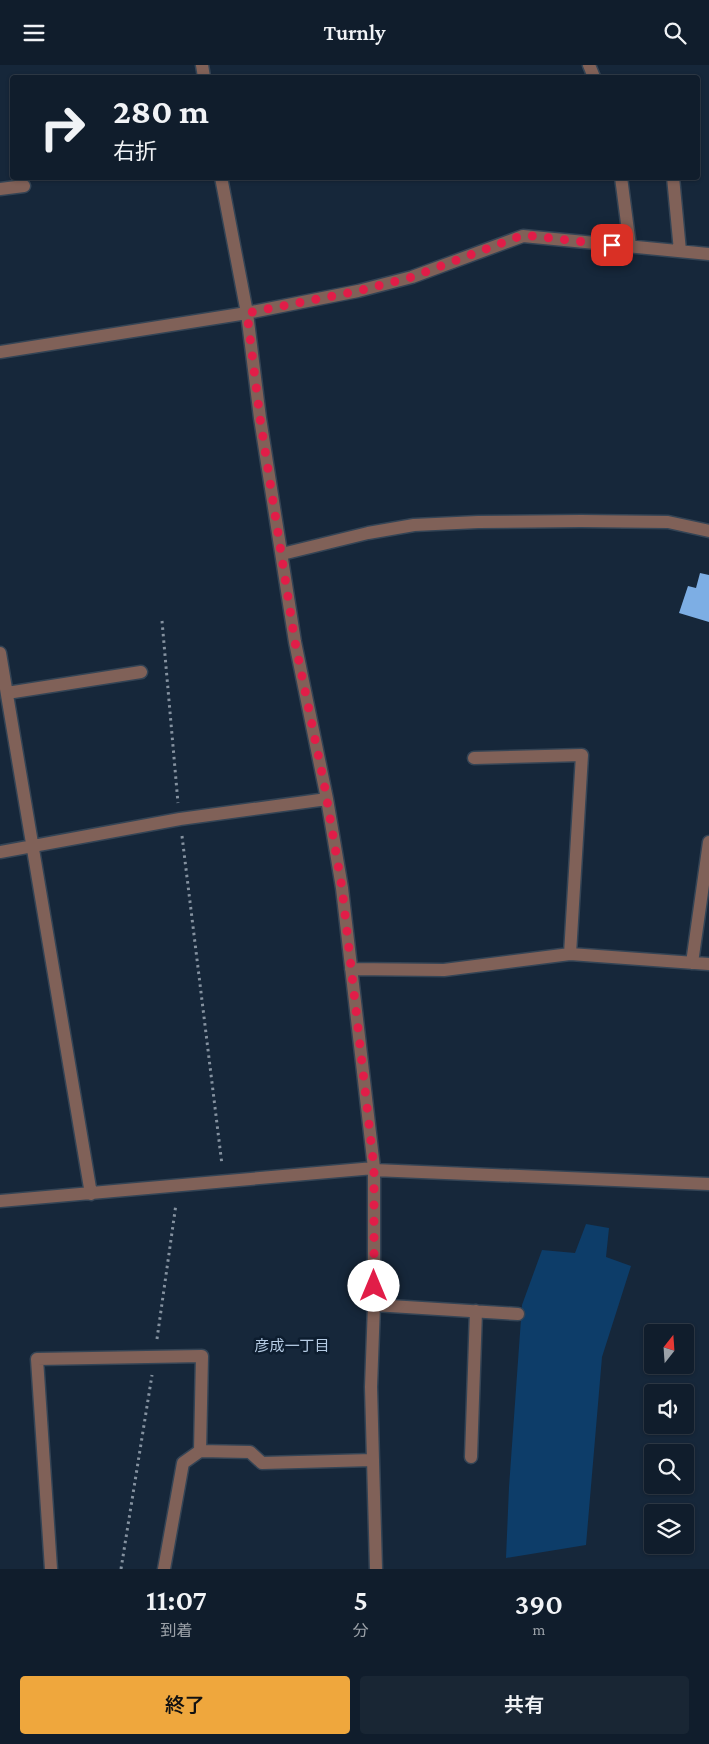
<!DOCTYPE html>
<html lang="ja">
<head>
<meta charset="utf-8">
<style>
  body { margin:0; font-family:"Crimson Pro","Noto Sans JP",serif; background:#192634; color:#f1f3f6; height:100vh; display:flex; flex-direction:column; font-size:19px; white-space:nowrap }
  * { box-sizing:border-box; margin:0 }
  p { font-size:16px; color:#9ca2a9 }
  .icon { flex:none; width:28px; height:28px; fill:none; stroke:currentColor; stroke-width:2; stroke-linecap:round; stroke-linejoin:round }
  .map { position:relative; height:1504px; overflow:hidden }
  .drawer { display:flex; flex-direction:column; background:#101d2c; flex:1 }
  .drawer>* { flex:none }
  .top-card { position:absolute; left:10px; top:10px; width:690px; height:105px; border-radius:5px; box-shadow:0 1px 4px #0004,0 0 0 1px #303b48; background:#101d2c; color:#f1f3f6; overflow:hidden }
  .needle { width:32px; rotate:17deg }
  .buttons { position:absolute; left:644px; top:1259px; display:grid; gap:10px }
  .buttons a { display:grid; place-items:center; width:50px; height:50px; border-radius:5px; background:#101d2c; box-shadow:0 1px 4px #0004,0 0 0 1px #303b48; font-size:25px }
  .pin { position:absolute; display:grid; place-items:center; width:42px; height:42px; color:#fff; margin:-21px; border-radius:10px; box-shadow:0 2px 8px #0006 }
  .me { position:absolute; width:55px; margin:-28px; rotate:0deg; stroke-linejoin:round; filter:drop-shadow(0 0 4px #0008) }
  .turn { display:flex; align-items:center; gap:18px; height:105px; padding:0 20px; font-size:22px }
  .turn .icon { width:65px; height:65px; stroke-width:2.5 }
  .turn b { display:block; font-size:35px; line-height:42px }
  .eta { display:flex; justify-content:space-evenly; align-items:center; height:85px; text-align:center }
  .eta b { font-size:30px; font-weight:600; line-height:35px }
  .action { display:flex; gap:10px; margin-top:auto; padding:10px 20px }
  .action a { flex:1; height:58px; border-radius:5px; background:#efa73d; color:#111; font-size:20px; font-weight:600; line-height:58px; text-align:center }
  .action a+a { background:#192634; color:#f1f3f6 }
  header { display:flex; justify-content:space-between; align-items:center; height:65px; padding:0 20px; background:#101d2c; font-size:22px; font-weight:600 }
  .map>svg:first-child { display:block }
  .green { fill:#0d3d69 }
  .building { fill:#7daee4 }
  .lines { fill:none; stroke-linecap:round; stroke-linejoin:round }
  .minor-casing { stroke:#344455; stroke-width:15 }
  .path { stroke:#8592a0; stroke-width:3; stroke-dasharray:2.5 4; stroke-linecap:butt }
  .minor { stroke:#806158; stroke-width:12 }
  .route { stroke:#e11d48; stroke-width:9; stroke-dasharray:0 16.2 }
  .labels { text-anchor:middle; stroke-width:5; stroke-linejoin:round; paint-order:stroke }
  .neighbourhood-label { font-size:15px; fill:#b6cce4; stroke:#0d1d2f }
</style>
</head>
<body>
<header><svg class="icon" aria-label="menu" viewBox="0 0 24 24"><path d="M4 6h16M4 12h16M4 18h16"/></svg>Turnly<svg class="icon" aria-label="search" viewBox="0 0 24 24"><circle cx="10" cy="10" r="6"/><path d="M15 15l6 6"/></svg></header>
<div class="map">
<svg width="709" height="1504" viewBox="0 0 709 1504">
  <rect width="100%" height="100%" fill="#16273a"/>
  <!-- green -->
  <path class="green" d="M586,1159L609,1163L606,1192L631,1201L602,1292L586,1480L506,1493L509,1422L522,1240L542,1185L575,1188Z"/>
  <!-- building -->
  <path class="building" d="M700,508L709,510V557L679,548L688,521L696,523Z"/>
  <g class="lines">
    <defs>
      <path id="minor" d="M202,0L204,12
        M589,0L594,12
        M221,112L247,248L260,353L295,577L327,734L342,823L374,1103V1240L371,1322L376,1504
        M621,112L630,181
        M673,112L680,186
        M0,124L24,121
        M0,287L247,248L358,226L412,212L523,171L709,189
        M282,489L368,468L414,460L478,457L581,456L668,457L709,466
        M0,588L91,1129
        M7,628L141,607
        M474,693L582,690L570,889
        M0,787L180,754L327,734
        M692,898L709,777
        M351,904L444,905L570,889L709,899
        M374,1105L709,1119
        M0,1136L374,1103
        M374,1240L518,1249
        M471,1392L476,1246
        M51,1504L37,1294L202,1291L200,1386L250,1387L262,1398L372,1395
        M164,1504L183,1398L200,1386"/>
    </defs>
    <!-- minor casing -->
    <use href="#minor" class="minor-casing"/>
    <!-- path -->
    <path class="path" d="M162,556L178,738
      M182,771L222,1100
      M157,1274L176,1139
      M121,1504L152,1310"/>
    <!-- minor -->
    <use href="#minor" class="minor"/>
  </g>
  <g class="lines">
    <!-- route -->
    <path class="route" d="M374,1221V1103L342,823L324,718L295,577L260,353L247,248L358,226L412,212L523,170L612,180"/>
  </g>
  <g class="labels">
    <!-- neighbourhood labels -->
    <g class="neighbourhood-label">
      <text x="292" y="1286">彦成一丁目</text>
    </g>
  </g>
</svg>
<div class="buttons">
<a><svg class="needle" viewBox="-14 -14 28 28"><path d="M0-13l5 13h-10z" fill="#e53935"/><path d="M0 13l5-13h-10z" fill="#9ca2a9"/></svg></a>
<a><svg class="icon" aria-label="sound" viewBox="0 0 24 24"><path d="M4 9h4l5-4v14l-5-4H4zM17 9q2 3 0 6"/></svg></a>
<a><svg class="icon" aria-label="search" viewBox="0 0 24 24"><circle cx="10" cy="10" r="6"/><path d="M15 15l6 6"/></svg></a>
<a><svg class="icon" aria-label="layers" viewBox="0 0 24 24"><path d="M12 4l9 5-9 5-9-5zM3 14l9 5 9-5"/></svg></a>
</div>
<div class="pin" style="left:612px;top:180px;background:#d93025"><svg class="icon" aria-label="arrive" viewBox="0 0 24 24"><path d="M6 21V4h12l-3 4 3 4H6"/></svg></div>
<svg class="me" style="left:374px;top:1221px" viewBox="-20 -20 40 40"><circle r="19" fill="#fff"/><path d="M0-13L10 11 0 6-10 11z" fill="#e11d48"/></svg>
<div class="top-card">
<div class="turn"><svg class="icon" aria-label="right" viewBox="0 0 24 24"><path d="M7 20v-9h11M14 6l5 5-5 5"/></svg><div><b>280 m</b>右折</div></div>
</div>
</div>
<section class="drawer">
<div class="eta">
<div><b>11:07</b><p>到着</p></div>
<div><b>5</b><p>分</p></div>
<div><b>390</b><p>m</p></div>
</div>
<div class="action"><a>終了</a><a>共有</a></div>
</section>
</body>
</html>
